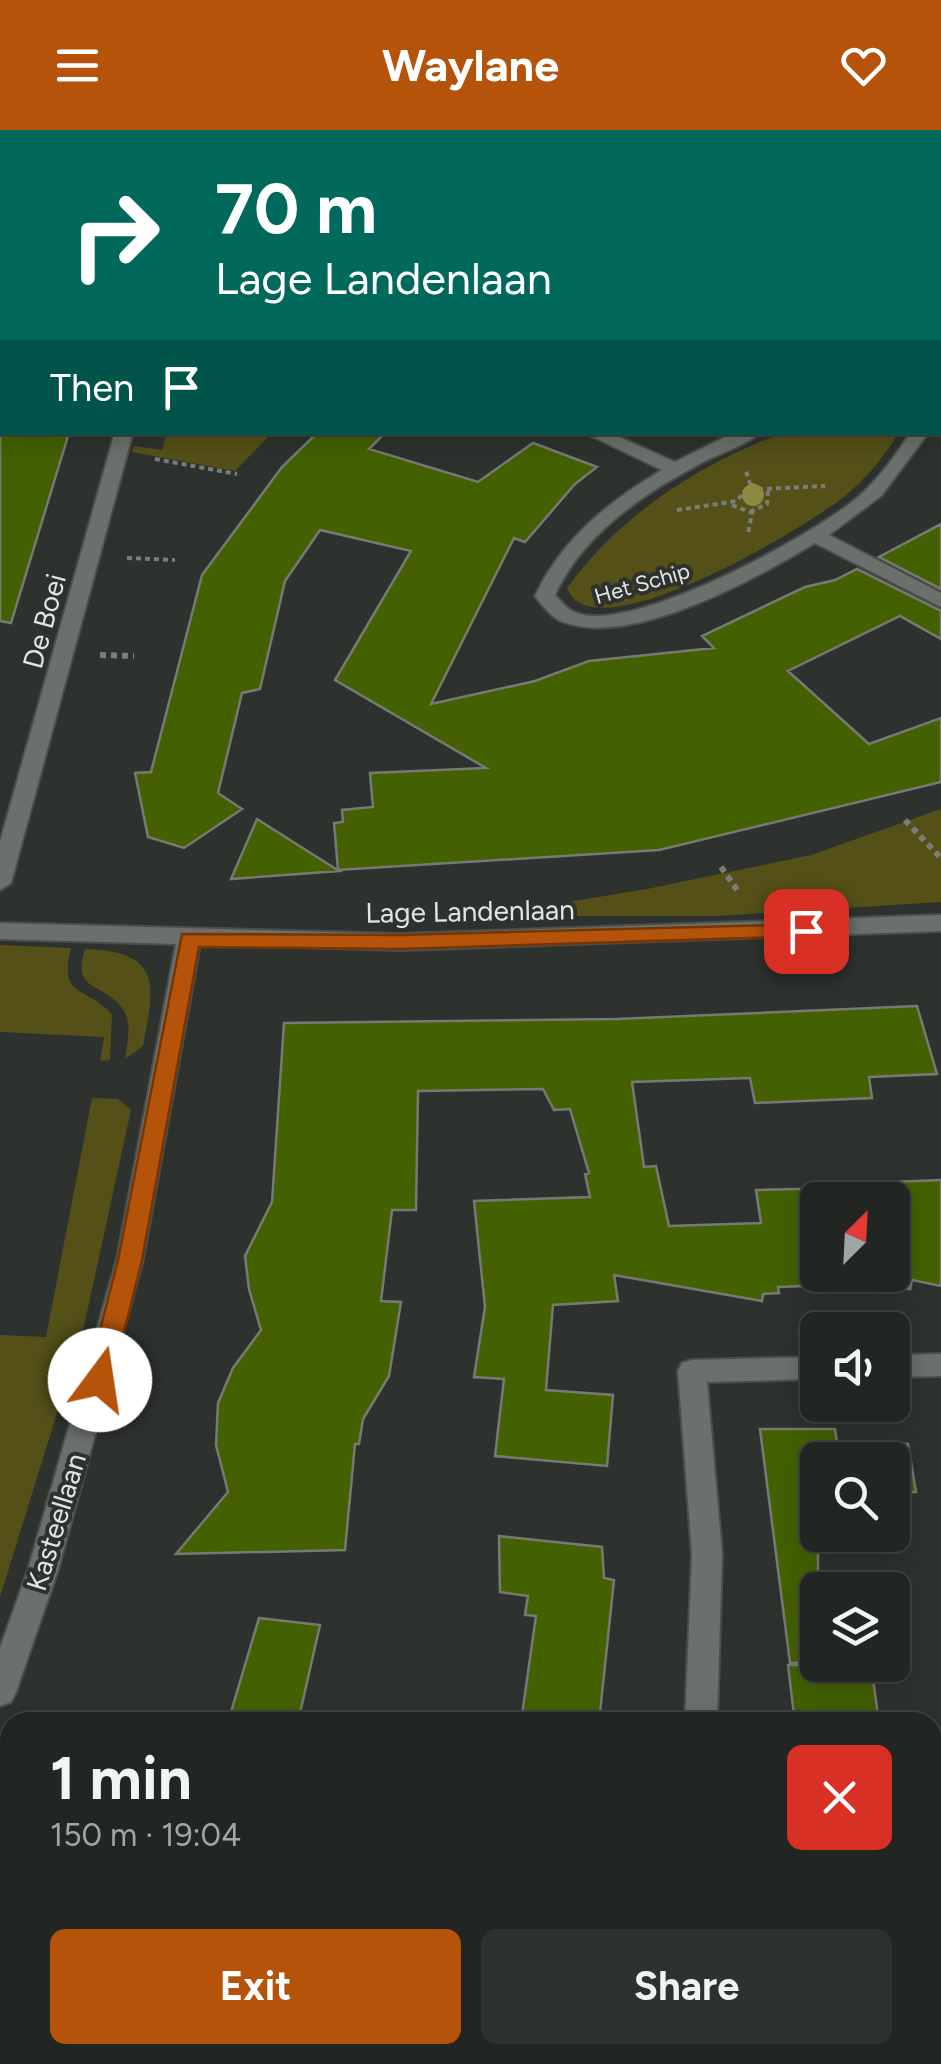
<!DOCTYPE html>
<html lang="en">
<head>
<meta charset="utf-8">
<style>
  body { margin:0; font-family:Figtree,sans-serif; background:#2e322f; color:#f1f3f6; height:100vh; display:flex; flex-direction:column; font-size:38px; white-space:nowrap }
  * { box-sizing:border-box; margin:0 }
  p { font-size:32px; color:#a2a5a5 }
  .icon { flex:none; width:55px; height:55px; fill:none; stroke:currentColor; stroke-width:2; stroke-linecap:round; stroke-linejoin:round }
  .map { position:relative; flex:1; overflow:hidden }
  .panel { position:absolute; left:0px; top:1582px; width:942px; height:352px; display:flex; flex-direction:column; background:#222622; border-radius:30px 30px 0 0; box-shadow:0 5px 25px #0003,0 0 0 2px #3f4340 }
  .panel>* { flex:none }
  .top-card { position:absolute; left:0px; top:0px; width:942px; height:305px; box-shadow:0 5px 25px #0003,0 0 0 2px #3f4340; background:#00695c; color:#fff; overflow:hidden }
  .needle { width:65px; rotate:24deg }
  .buttons { position:absolute; left:800px; top:1052px; display:grid; gap:20px }
  .buttons a { display:grid; place-items:center; width:110px; height:110px; border-radius:15px; background:#222622; box-shadow:0 5px 25px #0003,0 0 0 2px #3f4340; font-size:50px }
  .pin { position:absolute; display:grid; place-items:center; width:85px; height:85px; color:#fff; margin:-42px; border-radius:20px; box-shadow:0 5px 15px #0006 }
  .me { position:absolute; width:110px; margin:-55px; rotate:14deg; stroke-linejoin:round; filter:drop-shadow(0 0 8px #0008) }
  .turn { display:flex; align-items:center; gap:35px; height:210px; padding:0 50px; font-size:45px }
  .turn .icon { width:130px; height:130px; stroke-width:2.5 }
  .turn b { display:block; font-size:70px; line-height:85px }
  .then { display:flex; align-items:center; height:95px; padding:0 50px; background:#0003; gap:20px; font-size:38px }
  .round { display:grid; place-items:center; flex:none; width:105px; height:105px; border-radius:15px; background:#2e322f }
  .overview { display:flex; align-items:center; justify-content:space-between; height:170px; padding:0 50px }
  h1 { font-size:60px; font-weight:700; line-height:75px }
  .cta { display:flex; gap:20px; margin-top:auto; padding:20px 50px }
  .cta a { flex:1; height:115px; border-radius:15px; background:#b45309; color:#fff; font-size:40px; font-weight:700; line-height:115px; text-align:center }
  .cta a+a { background:#2e322f; color:#f1f3f6 }
  header { display:flex; justify-content:space-between; align-items:center; height:130px; padding:0 50px; background:#b45309; color:#fff; font-size:45px; font-weight:700 }
  .map>svg:first-child { display:block }
  .green { fill:#545018 }
  .building { fill:#436100; stroke:#777a74; stroke-width:2.5 }
  .lines { fill:none; stroke-linecap:round; stroke-linejoin:round }
  .street-casing { stroke:#4b4f4c; stroke-width:4 }
  .path-far1 { stroke:#7a7e7a; stroke-width:4; stroke-dasharray:5 4; stroke-linecap:butt }
  .path { stroke:#7a7e7a; stroke-width:6; stroke-dasharray:6 5; stroke-linecap:butt }
  .street { fill:#6b706c; fill-rule:evenodd }
  .rail-casing { stroke:#c1c5c2; stroke-width:8 }
  .rail { stroke:#2e322e; stroke-width:5; stroke-dasharray:15; stroke-linecap:butt }
  .tree { fill:#8e8a42 }
  .route { fill:#b45309; stroke:#753606; stroke-width:2.5 }
  .labels { text-anchor:middle; stroke-width:8; stroke-linejoin:round; paint-order:stroke }
  .far-street-label { font-size:22px; fill:#e2e6e3; stroke:#2e322e }
  .street-label { font-size:28px; fill:#e2e6e3; stroke:#2e322e }
</style>
</head>
<body>
<header><svg class="icon" aria-label="menu" viewBox="0 0 24 24"><path d="M4 6h16M4 12h16M4 18h16"/></svg>Waylane<svg class="icon" aria-label="heart" viewBox="0 0 24 24"><path d="M12 20l-8-8c-3-5 5-10 8-4 3-6 11-1 8 4z"/></svg></header>
<div class="map">
<svg width="941" height="1934" viewBox="0 0 941 1934">
  <rect width="100%" height="100%" fill="#2e322e"/>
  <!-- green -->
  <path class="green" d="M785,302L899,303C884,326 867,348 845,366C810,395 592,527 567,458C622,383 698,335 785,302Z
    M166,303L167,302L272,303L235,341L132,322L134,316L162,320Z
    M941,679V772L718,786H482L647,759L811,725Z
    M0,815L71,818C57,870 90,856 112,885L110,930L100,931L104,907L0,902Z
    M85,819C162,822 155,853 143,916L125,929C127,914 132,895 124,881C107,852 70,864 85,819Z
    M92,968L118,969L131,980L84,1196L0,1467V1205L46,1207Z"/>
  <!-- building -->
  <path class="building" d="M318,302H386L369,319L478,352L533,313L597,337L575,354L525,412L514,408L431,574L535,551L589,531L714,518L702,506L805,457L835,450L857,439L941,481V509L900,486L788,541L869,614L941,588V652L659,720L338,740L334,693L343,692L342,680L373,677L370,643L486,638L335,550L411,421L320,400L285,451L260,559L242,563L218,663L242,679L184,718L148,707L135,643L151,642L202,445L282,337Z
    M0,305L68,306L11,493L0,491Z
    M941,394V459L879,427Z
    M257,689L339,741L231,749Z
    M917,876L937,944L869,947L872,968L755,973L750,948L632,952L644,1037L656,1036L669,1096L761,1093L756,1060L892,1057V1052L941,1050V1156L912,1150L910,1159L823,1145H892V1070H818V1144L804,1142L806,1156L778,1157L779,1163L763,1164L762,1171L614,1145L618,1171L553,1175L546,1260L613,1265L607,1336L495,1326L504,1249L474,1247L485,1177L474,1071L590,1067L585,1044L589,1043L570,979L554,980L543,959L418,961L416,1080H392L381,1171L401,1172L389,1246L363,1289L359,1314H355L345,1420L176,1424L228,1362L216,1315L218,1273L233,1238L261,1200L249,1159L245,1126L272,1072L284,893L617,889Z
    M760,1299H835L837,1313L908,1314L916,1362L892,1363V1330H818V1532L790,1533Z
    M499,1406L602,1417L604,1448L614,1450L599,1592H521L536,1486L525,1485L528,1466L500,1462Z
    M259,1488L320,1495L298,1592H228Z
    M788,1535H871L878,1585H794Z"/>
  <g class="lines">
    <defs>
      <path id="street" d="M940,87H941V97H940Z
        M115,302H133L11,753L0,760V712Z
        M583,302H608L675,332L735,302H761C746,315 723,322 705,331C646,362 584,402 555,465C560,470 566,478 572,481C624,510 815,404 857,368C879,349 895,326 911,302H929L881,366L829,405L941,463V477L815,413C757,448 632,518 563,492C552,488 542,475 535,466C562,409 608,372 662,340Z
        M941,785V801L401,820L200,814L143,1129L58,1440L16,1562L11,1572L0,1576V1518L28,1440L117,1129L176,814L0,809V793L401,804Z
        M941,1224V1246L892,1247V1225Z
        M818,1227V1249L707,1252L722,1424L717,1592H685L692,1424L678,1241L682,1233L692,1230Z
        M932,1883H941V1917H932Z
        M670,1925H706L705,1934H669Z"/>
    </defs>
    <!-- street casing -->
    <use href="#street" class="street-casing"/>
    <!-- path-far1 -->
    <path class="path-far1" d="M155,329L237,344
      M750,354L762,359L825,356
      M732,375L752,383L748,403
      M677,380L737,371L750,354L746,341
      M750,382L767,374L768,359
      M127,428L175,430"/>
    <!-- path -->
    <path class="path" d="M100,525L134,526
      M905,690L941,728
      M721,737L740,764"/>
    <!-- street -->
    <use href="#street" class="street"/>
    <defs>
      <path id="rail" d="M827,2L937,0"/>
    </defs>
    <!-- rail casing -->
    <use href="#rail" class="rail-casing"/>
    <!-- rail -->
    <use href="#rail" class="rail"/>
  </g>
  <!-- trees -->
  <circle class="tree" cx="753" cy="365" r="11"/>
  <!-- route -->
  <path class="route" d="M806,794L813,796V806L401,819L199,817L142,1130L112,1250L100,1260L91,1257L87,1250L118,1130L182,804L401,805Z"/>
  <g class="labels">
    <!-- far-street labels -->
    <g class="far-street-label">
      <text transform="translate(642 453) rotate(-16)" y="8">Het Schip</text>
    </g>
    <!-- street labels -->
    <g class="street-label">
      <text transform="translate(44 491) rotate(-75)" y="10">De Boei</text>
      <text transform="translate(470 781) rotate(-1)" y="10">Lage Landenlaan</text>
      <text transform="translate(56 1392) rotate(-73)" y="10">Kasteellaan</text>
    </g>
  </g>
</svg>
<div class="buttons">
<a><svg class="needle" viewBox="-14 -14 28 28"><path d="M0-13l5 13h-10z" fill="#e53935"/><path d="M0 13l5-13h-10z" fill="#a2a5a5"/></svg></a>
<a><svg class="icon" aria-label="sound" viewBox="0 0 24 24"><path d="M4 9h4l5-4v14l-5-4H4zM17 9q2 3 0 6"/></svg></a>
<a><svg class="icon" aria-label="search" viewBox="0 0 24 24"><circle cx="10" cy="10" r="6"/><path d="M15 15l6 6"/></svg></a>
<a><svg class="icon" aria-label="layers" viewBox="0 0 24 24"><path d="M12 4l9 5-9 5-9-5zM3 14l9 5 9-5"/></svg></a>
</div>
<div class="pin" style="left:806px;top:801px;background:#d93025"><svg class="icon" aria-label="arrive" viewBox="0 0 24 24"><path d="M6 21V4h12l-3 4 3 4H6"/></svg></div>
<svg class="me" style="left:100px;top:1250px" viewBox="-20 -20 40 40"><circle r="19" fill="#fff"/><path d="M0-13L10 11 0 6-10 11z" fill="#b45309"/></svg>
<div class="top-card">
<div class="turn"><svg class="icon" aria-label="right" viewBox="0 0 24 24"><path d="M7 20v-9h11M14 6l5 5-5 5"/></svg><div><b>70 m</b>Lage Landenlaan</div></div>
<div class="then">Then<svg class="icon" aria-label="arrive" viewBox="0 0 24 24"><path d="M6 21V4h12l-3 4 3 4H6"/></svg></div>
</div>
<section class="panel">
<div class="overview"><div><h1>1 min</h1><p>150 m · 19:04</p></div><a class="round" style="background:#d93025;color:#fff"><svg class="icon" aria-label="close" viewBox="0 0 24 24"><path d="M6 6l12 12M18 6L6 18"/></svg></a></div>
<div class="cta"><a>Exit</a><a>Share</a></div>
</section>
</div>
</body>
</html>
